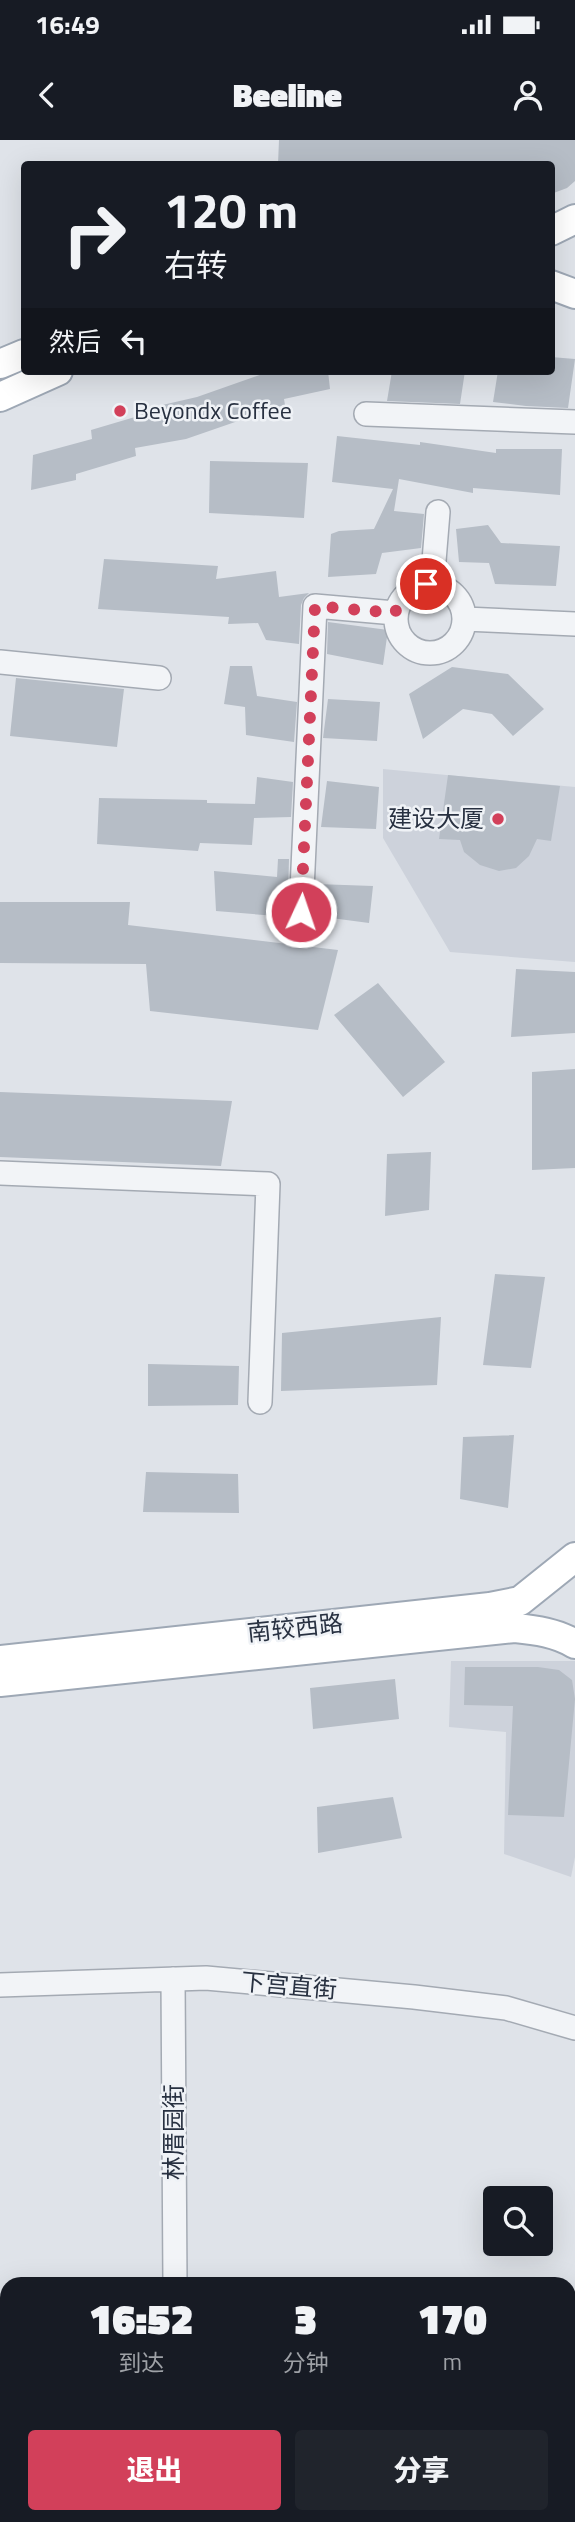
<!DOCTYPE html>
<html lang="zh">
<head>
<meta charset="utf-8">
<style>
  body { margin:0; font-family:"Titillium Web","Noto Sans SC",sans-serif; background:#20242c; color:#f1f3f6; height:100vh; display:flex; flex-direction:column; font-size:26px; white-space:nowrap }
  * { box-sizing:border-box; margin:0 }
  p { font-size:23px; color:#9ea1a6 }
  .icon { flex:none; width:38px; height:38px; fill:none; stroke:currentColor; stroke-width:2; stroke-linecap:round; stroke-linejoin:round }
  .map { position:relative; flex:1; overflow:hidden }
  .side { position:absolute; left:0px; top:2137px; width:576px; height:247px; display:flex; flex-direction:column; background:#171b24; border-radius:21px 21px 0 0; box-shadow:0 7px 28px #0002 }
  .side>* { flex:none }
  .banner { position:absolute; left:21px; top:21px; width:534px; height:214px; border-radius:7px; box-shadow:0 7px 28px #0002; background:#171b24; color:#f1f3f6; overflow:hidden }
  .fabs { position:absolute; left:483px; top:2046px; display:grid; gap:14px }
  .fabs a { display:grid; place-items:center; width:70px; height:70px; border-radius:7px; background:#171b24; box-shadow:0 7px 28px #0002; font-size:35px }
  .pin { position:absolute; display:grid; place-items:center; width:60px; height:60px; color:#fff; margin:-30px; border:4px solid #fff; border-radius:50%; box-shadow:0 2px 7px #0007 }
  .me { position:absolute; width:77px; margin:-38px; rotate:3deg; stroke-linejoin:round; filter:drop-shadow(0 0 5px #0008) }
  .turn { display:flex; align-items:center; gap:24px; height:147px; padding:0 28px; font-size:32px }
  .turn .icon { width:91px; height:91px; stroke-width:2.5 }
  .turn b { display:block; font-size:49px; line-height:60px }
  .then { display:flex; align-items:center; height:66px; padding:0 28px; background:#0003; gap:14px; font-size:26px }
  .eta { display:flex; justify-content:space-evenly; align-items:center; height:119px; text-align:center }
  .eta b { font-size:42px; font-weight:800; line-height:49px }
  .action { display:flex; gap:14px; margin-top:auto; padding:14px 28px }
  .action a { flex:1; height:80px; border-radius:7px; background:#d2405a; color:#fff; font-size:28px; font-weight:800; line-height:80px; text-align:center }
  .action a+a { background:#20242c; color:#f1f3f6 }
  .status { display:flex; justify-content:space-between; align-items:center; height:49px; padding:0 35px; background:#171b24; direction:ltr }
  .status svg { height:19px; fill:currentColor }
  header { display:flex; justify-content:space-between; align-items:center; height:91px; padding:0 28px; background:#171b24; font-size:32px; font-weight:800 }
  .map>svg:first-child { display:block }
  .built { fill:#cdd2db }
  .building { fill:#b6bdc6 }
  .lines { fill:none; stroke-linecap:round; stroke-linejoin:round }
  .minor-casing { stroke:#a4aab3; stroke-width:26 }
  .major-casing { stroke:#9ea8b5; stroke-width:32 }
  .highway-casing { stroke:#8691a0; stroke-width:37 }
  .minor { stroke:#f2f4f7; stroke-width:23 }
  .major { stroke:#fff; stroke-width:28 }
  .highway { stroke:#fff; stroke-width:33 }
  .route { stroke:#d2405a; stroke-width:12; stroke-dasharray:0 21.6 }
  .poi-dot { fill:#d2405a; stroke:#eff2f6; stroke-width:2.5 }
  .labels { text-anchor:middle; stroke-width:5; stroke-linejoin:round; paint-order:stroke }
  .poi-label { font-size:24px; fill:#283141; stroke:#eff2f6; text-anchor:start }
  .street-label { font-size:24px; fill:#283141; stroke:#eff2f6 }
</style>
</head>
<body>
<div class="status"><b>16:49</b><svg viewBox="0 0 49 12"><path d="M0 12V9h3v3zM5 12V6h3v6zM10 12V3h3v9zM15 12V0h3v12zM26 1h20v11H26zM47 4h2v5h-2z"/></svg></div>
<header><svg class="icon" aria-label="back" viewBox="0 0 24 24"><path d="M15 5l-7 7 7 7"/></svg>Beeline<svg class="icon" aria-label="person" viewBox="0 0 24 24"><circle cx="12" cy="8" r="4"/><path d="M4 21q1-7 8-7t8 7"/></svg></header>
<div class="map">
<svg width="575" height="2382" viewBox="0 0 575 2382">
  <rect width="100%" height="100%" fill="#dfe3e9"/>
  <!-- built -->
  <path class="built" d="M383,629L575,647V822L450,812L383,698Z
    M451,1521H575V1717L571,1737L504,1714L506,1592L449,1587Z"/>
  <!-- building -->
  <path class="building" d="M279,0H575V41L567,48L551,54V24H278Z
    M551,217L575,219L568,268L526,266L493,262L498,231H551Z
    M271,231H328L330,249L284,259L285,265L237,277L238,281L186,299L135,308L136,316L76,334V340L31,350L33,315L92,299L91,290L145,274V269L197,257Z
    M392,231H465L460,264L387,261Z
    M337,296L420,305V302L496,313V309H562L560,355L473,348V353L399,339L394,371L424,374L421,408L382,413L376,434L328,437L331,394L339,391L374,389L393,349L332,342Z
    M210,321L308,323L304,378L209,373Z
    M488,385L501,403L560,406L556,446L495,444L489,423L459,422L456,389Z
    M104,419L218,426L216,439L276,431L279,457L309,453L304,458L301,465L299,504L266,500L258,483L228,484L229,477L98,469Z
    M328,482L388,490L383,525L327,514Z
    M230,526H252L257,556L297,562L294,602L246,595L245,567L224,564Z
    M452,527L508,534L544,569L513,596L492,574L463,569L423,599L409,554Z
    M16,538L124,549L117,607L10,596Z
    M328,559L380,562L377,601L323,598Z
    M448,635L560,646L551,701L537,699L529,716L516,728L499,731L480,725L464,712L460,700L439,699Z
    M257,637L293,642L291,677L254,678L252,705L200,703L198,711L97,704L99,658L207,660V663L255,664Z
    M327,641L379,647L376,689L321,687Z
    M278,719H289L288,757L276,755V776L216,771L214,731L277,737Z
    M316,744L373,746L369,783L316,776Z
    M0,762H130L128,785L338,810L318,890L150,871L146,824L0,823Z
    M516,829L575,832V893L511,897Z
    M378,843L445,922L403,957L334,875Z
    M575,929V1028L532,1030V932Z
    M0,952L232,961L221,1026L0,1017Z
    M431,1012L429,1070L385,1076L387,1014Z
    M495,1134L545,1137L531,1228L483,1225Z
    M441,1177L437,1245L281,1251L282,1193Z
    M148,1224L239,1226L238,1265L148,1266Z
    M514,1295L508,1368L460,1359L463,1297Z
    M146,1332L238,1334L239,1373L143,1372Z
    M465,1527H538L559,1530L572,1540L575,1559L564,1677L508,1675L513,1566L464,1565Z
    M395,1539L399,1579L313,1589L310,1548Z
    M393,1657L402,1698L318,1713L317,1667Z"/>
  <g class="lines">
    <defs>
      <path id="minor" d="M366,274L575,282
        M396 479a34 34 0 1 1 68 0a34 34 0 1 1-68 0Z
        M432,445L438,372
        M465,479L575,484
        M0,522L159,538
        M301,772L315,466L395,473
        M0,1033L268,1044L260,1262
        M173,1839L175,2144
        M0,1845L206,1838L414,1857L506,1868L575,1888"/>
      <path id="major" d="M551,91L575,79
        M551,145L575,154
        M0,224L24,214
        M0,257L58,231
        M0,1520L490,1467L520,1461L575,1417
        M0,1542L515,1488C536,1490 557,1493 575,1504
        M0,2333H7
        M0,2371L7,2370
        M300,2376L331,2382
        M474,2376L498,2382"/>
      <path id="highway" d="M569,2266L575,2256
        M572,2382L575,2310"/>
    </defs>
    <!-- minor casing -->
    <use href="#minor" class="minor-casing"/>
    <!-- major casing -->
    <use href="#major" class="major-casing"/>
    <!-- highway casing -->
    <use href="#highway" class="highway-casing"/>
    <!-- minor -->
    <use href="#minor" class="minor"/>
    <!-- major -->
    <use href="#major" class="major"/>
    <!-- highway -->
    <use href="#highway" class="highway"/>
  </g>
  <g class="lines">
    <!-- route -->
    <path class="route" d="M301,772L315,466L395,473C401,457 409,449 426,444"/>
  </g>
  <!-- markers -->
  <g class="poi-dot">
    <circle cx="120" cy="271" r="7"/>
    <circle cx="498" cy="679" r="7"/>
  </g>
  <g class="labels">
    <!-- poi labels -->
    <g class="poi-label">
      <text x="134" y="279">Beyondx Coffee</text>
      <text x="484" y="687" text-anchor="end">建设大厦</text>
    </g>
    <!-- street labels -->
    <g class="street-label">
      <text transform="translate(295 1488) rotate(-6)" y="8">南较西路</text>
      <text transform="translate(289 1846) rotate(5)" y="8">下宫直街</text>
      <text transform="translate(174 1992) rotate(-90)" y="8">林厝园街</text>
    </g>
  </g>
</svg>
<div class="fabs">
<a><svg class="icon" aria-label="search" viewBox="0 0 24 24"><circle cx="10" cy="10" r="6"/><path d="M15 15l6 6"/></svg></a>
</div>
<div class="pin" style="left:426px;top:444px;background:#d93025"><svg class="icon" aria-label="arrive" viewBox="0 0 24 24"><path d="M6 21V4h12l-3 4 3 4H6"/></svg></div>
<svg class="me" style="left:301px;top:772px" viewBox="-20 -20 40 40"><circle r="17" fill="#d2405a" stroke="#fff" stroke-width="3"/><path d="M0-11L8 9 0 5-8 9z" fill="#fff"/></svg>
<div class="banner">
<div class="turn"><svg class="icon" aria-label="right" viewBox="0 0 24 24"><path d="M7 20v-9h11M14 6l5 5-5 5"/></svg><div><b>120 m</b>右转</div></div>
<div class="then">然后<svg class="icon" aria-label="left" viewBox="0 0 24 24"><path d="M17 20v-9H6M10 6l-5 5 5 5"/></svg></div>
</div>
<section class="side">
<div class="eta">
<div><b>16:52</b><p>到达</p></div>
<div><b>3</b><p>分钟</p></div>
<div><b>170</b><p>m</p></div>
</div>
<div class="action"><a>退出</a><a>分享</a></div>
</section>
</div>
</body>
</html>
